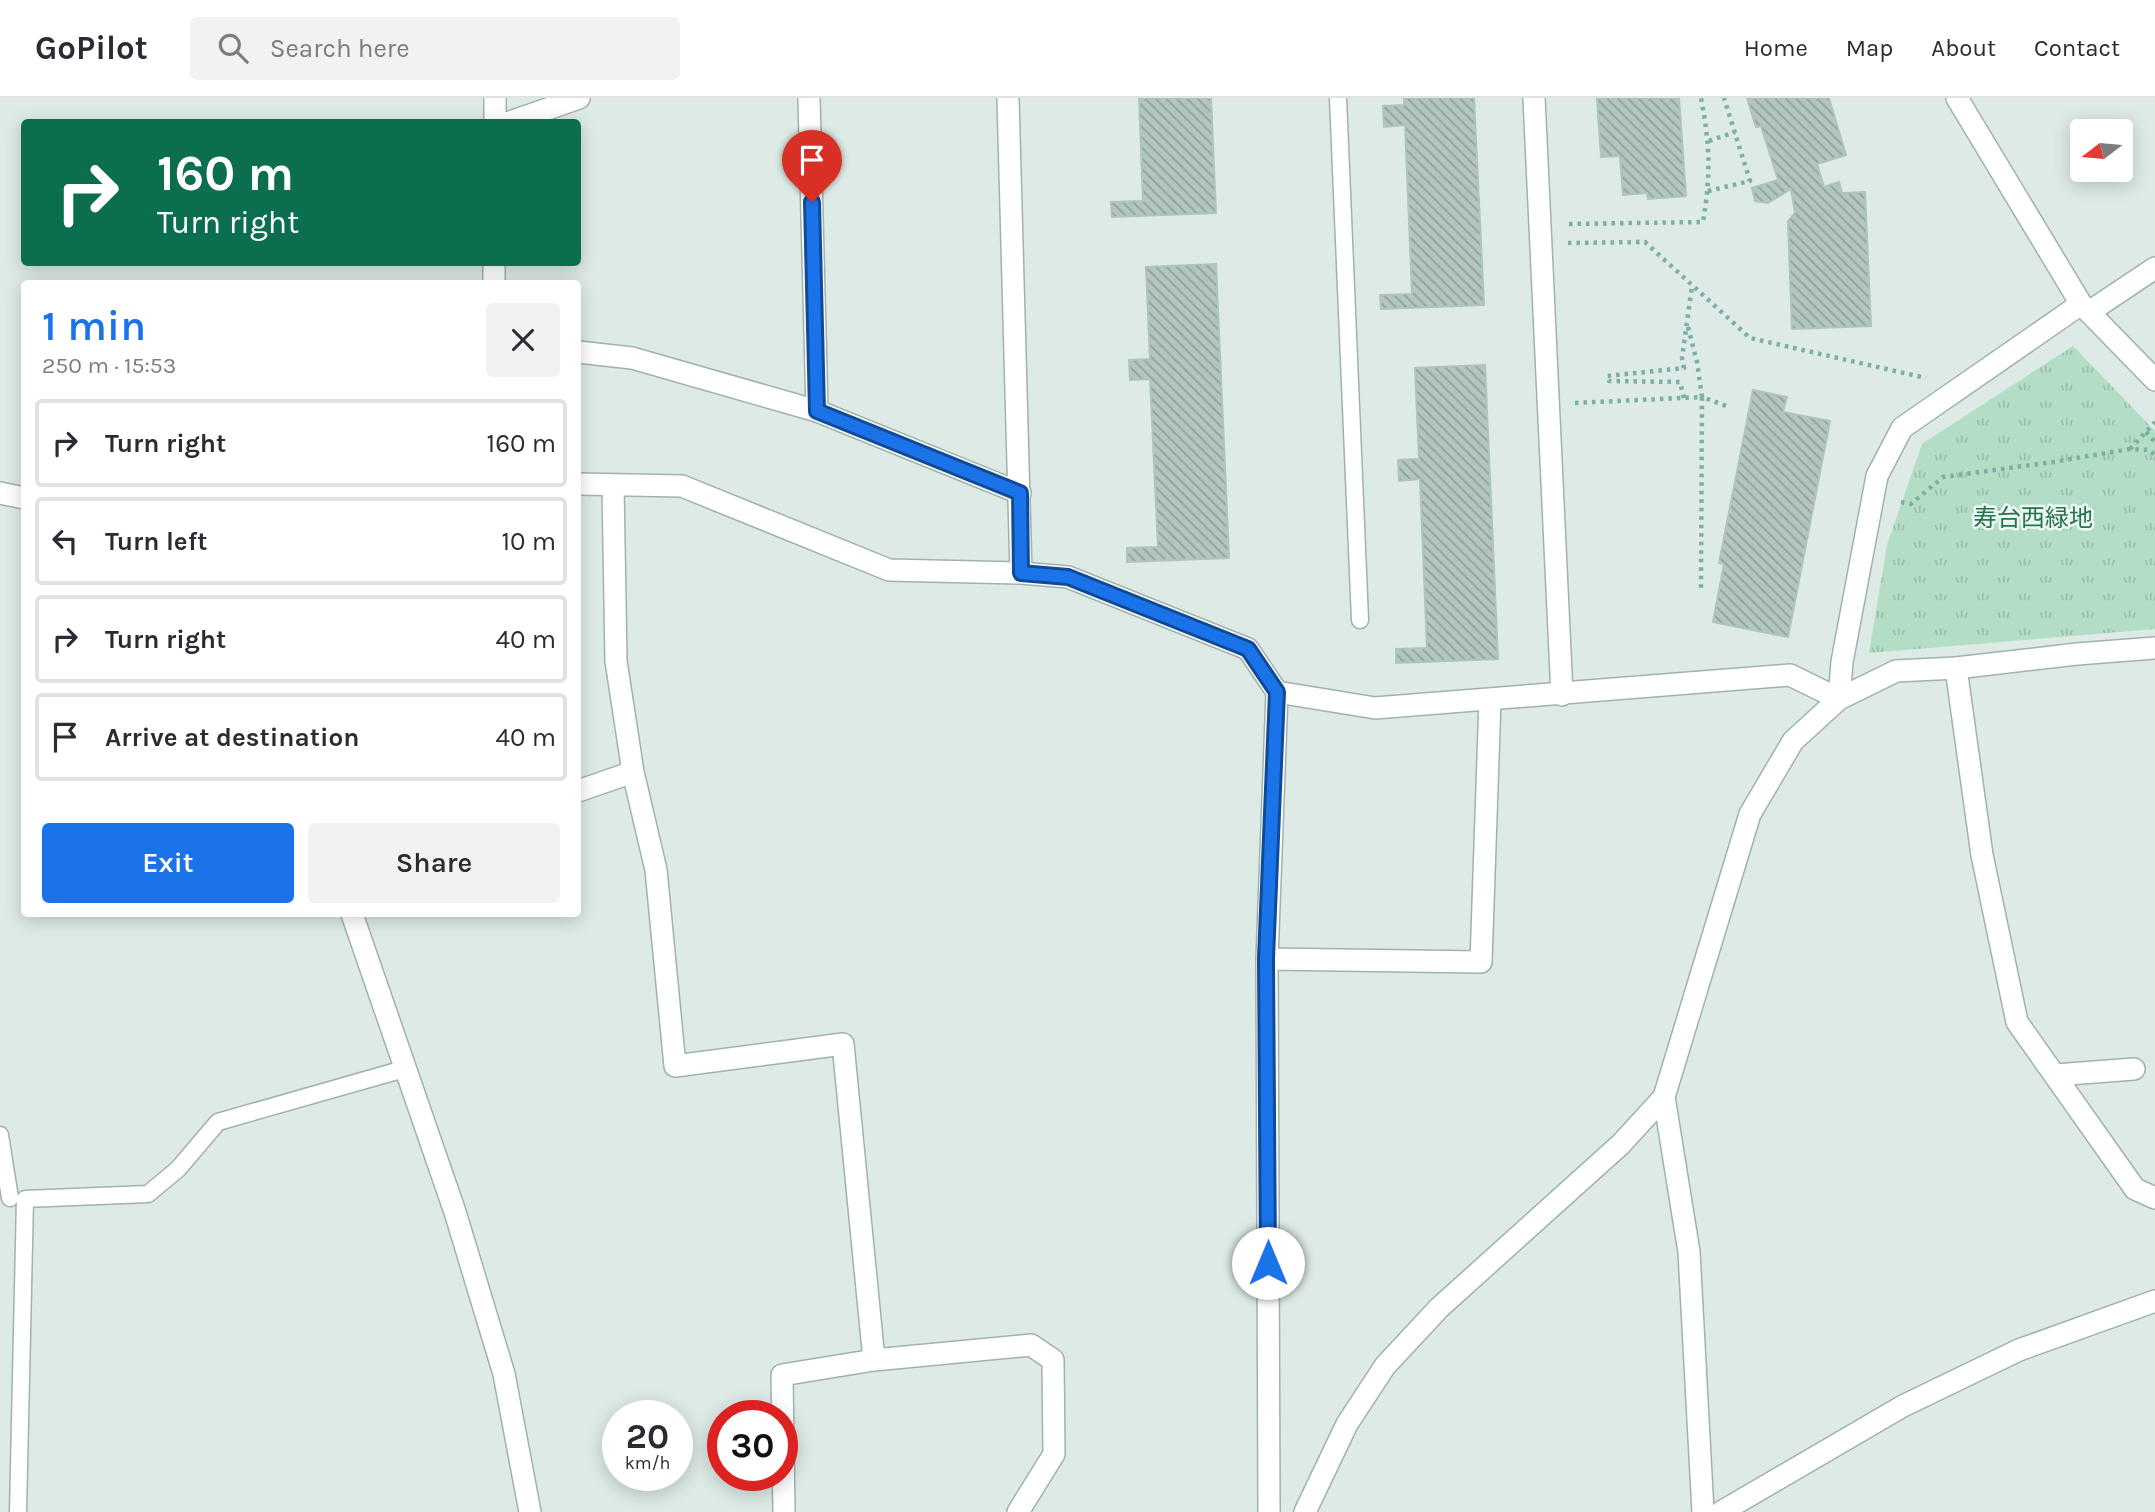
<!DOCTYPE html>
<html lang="en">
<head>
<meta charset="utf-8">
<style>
  body { margin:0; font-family:Karla,"Noto Sans JP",sans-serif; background:#f2f2f3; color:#2b2b33; height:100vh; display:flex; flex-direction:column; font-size:26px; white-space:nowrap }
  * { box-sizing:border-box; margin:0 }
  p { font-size:23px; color:#7c7c81 }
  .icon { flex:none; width:38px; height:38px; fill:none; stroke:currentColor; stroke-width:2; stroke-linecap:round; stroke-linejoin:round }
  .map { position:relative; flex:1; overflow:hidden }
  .sheet { position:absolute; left:21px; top:182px; width:560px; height:637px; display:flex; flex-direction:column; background:#fff; border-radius:7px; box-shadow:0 4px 18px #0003 }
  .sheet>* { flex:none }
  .top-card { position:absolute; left:21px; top:21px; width:560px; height:147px; border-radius:7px; box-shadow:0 4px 18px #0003; background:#0b6e4f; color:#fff; overflow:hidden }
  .needle { width:46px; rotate:254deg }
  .tools { position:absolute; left:2070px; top:21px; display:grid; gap:14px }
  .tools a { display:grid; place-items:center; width:63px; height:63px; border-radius:7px; background:#fff; box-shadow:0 4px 18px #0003; font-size:35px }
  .speed { position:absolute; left:602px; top:1302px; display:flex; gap:14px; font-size:35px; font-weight:700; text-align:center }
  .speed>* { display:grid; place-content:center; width:91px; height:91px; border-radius:50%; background:#fff; box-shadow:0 4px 18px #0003; line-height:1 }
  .speed small { font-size:18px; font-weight:400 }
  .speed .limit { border:10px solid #d22; background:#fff; color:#111 }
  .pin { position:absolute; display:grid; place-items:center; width:60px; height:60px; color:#fff; margin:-72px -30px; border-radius:50% 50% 50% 0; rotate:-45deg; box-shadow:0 0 7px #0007 }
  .pin .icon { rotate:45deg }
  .me { position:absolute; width:77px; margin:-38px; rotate:0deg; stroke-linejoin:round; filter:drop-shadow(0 0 5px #0008) }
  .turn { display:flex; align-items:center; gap:24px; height:147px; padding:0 21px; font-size:32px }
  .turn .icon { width:91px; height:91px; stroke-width:2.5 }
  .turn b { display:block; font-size:49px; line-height:60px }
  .round { display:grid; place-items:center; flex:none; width:74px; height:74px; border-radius:7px; background:#f2f2f3 }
  .summary { display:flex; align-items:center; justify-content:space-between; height:119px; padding:0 21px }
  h1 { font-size:42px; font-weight:600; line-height:52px; color:#1a73e8 }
  .cta { display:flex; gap:14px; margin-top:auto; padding:14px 21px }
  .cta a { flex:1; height:80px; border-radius:7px; background:#1a73e8; color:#fff; font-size:28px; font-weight:600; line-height:80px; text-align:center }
  .cta a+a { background:#f2f2f3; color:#2b2b33 }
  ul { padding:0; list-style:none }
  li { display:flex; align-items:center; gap:21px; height:88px; margin:0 14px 10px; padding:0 7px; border:4px solid #e1e1e2; border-radius:7px }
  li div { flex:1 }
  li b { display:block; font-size:26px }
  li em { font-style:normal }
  header { display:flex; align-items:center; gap:42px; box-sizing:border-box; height:98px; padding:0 35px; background:#fff; border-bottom:2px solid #e1e1e2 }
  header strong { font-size:33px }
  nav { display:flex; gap:38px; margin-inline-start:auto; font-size:24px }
  .search { width:490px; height:63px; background:#f2f2f3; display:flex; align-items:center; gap:18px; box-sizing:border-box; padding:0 24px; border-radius:7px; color:#7c7c81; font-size:26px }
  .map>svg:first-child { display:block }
  .park { fill:url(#park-tufts) }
  .building { fill:url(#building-back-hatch); stroke:#afc4be; stroke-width:2 }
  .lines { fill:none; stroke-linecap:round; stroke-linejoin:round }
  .service-casing { stroke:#a0b2ae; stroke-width:19 }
  .minor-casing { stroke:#a0b2ae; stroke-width:24 }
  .tertiary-casing { stroke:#a0b2ae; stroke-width:24 }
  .path { stroke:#7bb0a7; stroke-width:4.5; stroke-dasharray:3.5 5; stroke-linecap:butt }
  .service { stroke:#fff; stroke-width:16 }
  .minor { stroke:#fff; stroke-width:21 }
  .tertiary { stroke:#fff; stroke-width:21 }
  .route-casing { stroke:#114b97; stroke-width:18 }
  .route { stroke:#1a73e8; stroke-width:12 }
  .labels { text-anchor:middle; stroke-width:5; stroke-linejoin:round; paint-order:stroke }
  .park-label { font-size:24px; fill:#26734f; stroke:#edf7f3 }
</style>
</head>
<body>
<header>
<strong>GoPilot</strong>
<div class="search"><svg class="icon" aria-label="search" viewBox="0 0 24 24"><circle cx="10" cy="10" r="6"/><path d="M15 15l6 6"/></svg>Search here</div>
<nav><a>Home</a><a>Map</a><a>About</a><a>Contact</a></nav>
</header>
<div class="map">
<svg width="2155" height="1414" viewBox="0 0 2155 1414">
  <defs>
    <pattern id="park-tufts" width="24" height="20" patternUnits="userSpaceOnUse" patternTransform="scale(1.75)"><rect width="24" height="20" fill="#b4ddc5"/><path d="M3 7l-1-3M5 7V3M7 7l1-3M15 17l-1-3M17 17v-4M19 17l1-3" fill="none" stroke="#9abeaa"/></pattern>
    <pattern id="building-back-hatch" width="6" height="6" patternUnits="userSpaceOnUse" patternTransform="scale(1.75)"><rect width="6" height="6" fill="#b2c5bf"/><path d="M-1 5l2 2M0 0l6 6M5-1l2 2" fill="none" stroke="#90a19c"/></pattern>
  </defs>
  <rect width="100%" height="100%" fill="#ddeae6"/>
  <!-- park -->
  <path class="park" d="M2073,248L2155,333V531L1869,555L1887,447L1922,346Z"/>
  <!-- building -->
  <path class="building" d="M1139,0H1211L1216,115L1112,119L1111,104L1143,103Z
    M1404,0H1474L1484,207L1381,211L1380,197L1412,196L1405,27L1384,29L1383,8L1404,7Z
    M1597,0H1679L1686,98L1648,101L1647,95L1623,97L1620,58L1601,59Z
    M1747,0H1829L1846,57L1817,66L1824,89L1839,84L1842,95L1865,94L1871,228L1792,231L1788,123L1795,115L1791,91L1768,105L1755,103L1752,90L1778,82L1761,28L1756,29Z
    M1216,166L1229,460L1127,464V450L1158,449L1150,281L1130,282L1129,262L1150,261L1146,169Z
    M1485,267L1498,561L1396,565V551L1427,550L1420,381L1399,383L1398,362L1419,361L1415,270Z
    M1753,292L1787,299L1783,314L1830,323L1788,539L1713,524L1724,466L1719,465Z"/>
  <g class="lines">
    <defs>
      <path id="service" d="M1338,0L1360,522
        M0,1037L10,1100
        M18,1414L25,1101L148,1096L178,1071L218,1024L404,971"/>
      <path id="minor" d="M809,0L817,313
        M1008,0L1021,475L1068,479L1248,551L1277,594L1267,861L1269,1414
        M1534,0L1562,597
        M495,24V0
        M510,24L579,0
        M494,186V164
        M2089,214L2155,170
        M578,254L632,260L817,313L1020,395
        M578,386L682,388L889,472L1021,475
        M613,388L616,563L633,674L656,772L675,968L843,946L874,1262L782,1277L784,1414
        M0,395L24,400
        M1956,570L1982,757L2017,924L2135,1091L2155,1100
        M1277,594L1375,610L1790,577L1839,601L1842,564L1877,378L1902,330L2081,206
        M578,693L633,674
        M352,816L455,1114L504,1276L530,1414
        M1267,861L1481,864L1490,602
        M2055,977L2134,971
        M1664,999L1689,1154L1703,1414
        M874,1262L1031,1247L1053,1262L1054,1356L1018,1414
        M1721,1414L1903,1308L2019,1252L2155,1203"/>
      <path id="tertiary" d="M1957,0L2081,206L2155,282
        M1305,1414L1347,1326L1385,1268L1439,1210L1621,1046L1664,999L1750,716L1793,643L1839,601L1896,573L1956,570L2077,556L2155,550"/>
    </defs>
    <!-- service casing -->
    <use href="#service" class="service-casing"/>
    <!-- minor casing -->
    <use href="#minor" class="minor-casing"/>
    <!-- tertiary casing -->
    <use href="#tertiary" class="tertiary-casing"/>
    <!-- path -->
    <path class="path" d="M1709,43L1735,34
      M1708,93L1750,83L1724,0
      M1569,126L1703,124C1711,77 1710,47 1701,0
      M1568,145L1645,144L1750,240L1926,280
      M1688,229L1697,264L1702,299L1729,309
      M1684,300L1680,284L1609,283L1607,278L1684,270L1682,260L1692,188
      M1575,305L1702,299L1701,490
      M2146,334L2155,344
      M2130,351L2155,324
      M1901,404L1911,406L1943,379L2053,364L2130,351L2150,352L2155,357"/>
    <!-- service -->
    <use href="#service" class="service"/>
    <!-- minor -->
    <use href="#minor" class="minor"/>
    <!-- tertiary -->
    <use href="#tertiary" class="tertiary"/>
  </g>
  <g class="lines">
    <defs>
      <path id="route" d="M812,104L817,313L1020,395L1021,475L1068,479L1248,551L1277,594L1266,860L1268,1165"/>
    </defs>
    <!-- route casing -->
    <use href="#route" class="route-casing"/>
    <!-- route -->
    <use href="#route" class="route"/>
  </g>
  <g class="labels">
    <!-- park labels -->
    <g class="park-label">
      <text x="2033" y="428">寿台西緑地</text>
    </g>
  </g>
</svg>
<div class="tools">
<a><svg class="needle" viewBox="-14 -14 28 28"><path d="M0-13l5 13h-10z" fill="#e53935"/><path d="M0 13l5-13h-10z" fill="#7c7c81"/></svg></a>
</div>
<div class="speed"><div>20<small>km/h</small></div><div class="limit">30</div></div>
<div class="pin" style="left:812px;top:104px;background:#d93025"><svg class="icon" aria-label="arrive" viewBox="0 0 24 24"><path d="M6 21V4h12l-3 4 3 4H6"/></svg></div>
<svg class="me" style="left:1268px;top:1165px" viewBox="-20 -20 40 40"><circle r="19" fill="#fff"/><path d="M0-13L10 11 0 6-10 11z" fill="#1a73e8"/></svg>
<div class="top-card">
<div class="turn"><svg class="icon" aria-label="right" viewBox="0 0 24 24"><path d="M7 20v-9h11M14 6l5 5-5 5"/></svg><div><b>160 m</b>Turn right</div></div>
</div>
<section class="sheet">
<div class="summary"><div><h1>1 min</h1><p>250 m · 15:53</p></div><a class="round"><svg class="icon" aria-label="close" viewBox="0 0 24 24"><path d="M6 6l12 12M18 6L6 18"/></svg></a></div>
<ul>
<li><svg class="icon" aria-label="right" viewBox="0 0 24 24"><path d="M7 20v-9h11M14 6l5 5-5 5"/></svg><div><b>Turn right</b></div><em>160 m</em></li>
<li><svg class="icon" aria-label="left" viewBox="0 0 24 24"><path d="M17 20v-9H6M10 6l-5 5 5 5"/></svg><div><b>Turn left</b></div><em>10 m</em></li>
<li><svg class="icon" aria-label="right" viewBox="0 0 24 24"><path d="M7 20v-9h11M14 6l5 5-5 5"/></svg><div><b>Turn right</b></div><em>40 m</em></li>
<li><svg class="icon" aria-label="arrive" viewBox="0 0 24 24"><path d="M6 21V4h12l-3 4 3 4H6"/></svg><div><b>Arrive at destination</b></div><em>40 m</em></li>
</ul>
<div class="cta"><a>Exit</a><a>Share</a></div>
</section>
</div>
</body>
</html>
